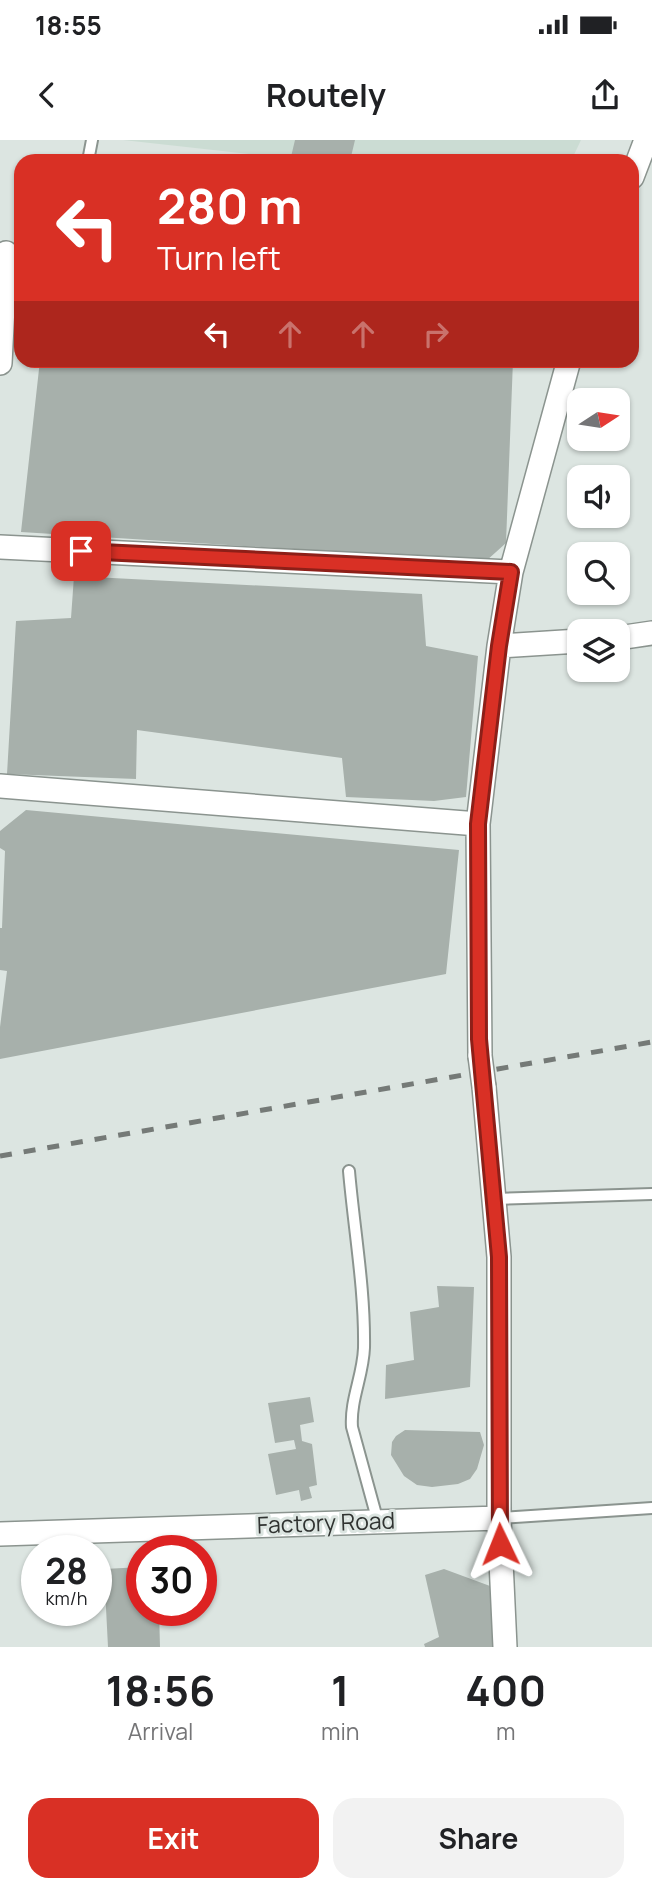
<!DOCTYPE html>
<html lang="en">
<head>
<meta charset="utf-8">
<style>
  body { margin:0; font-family:Manrope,sans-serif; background:#f2f2f2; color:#202124; height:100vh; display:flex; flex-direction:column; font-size:26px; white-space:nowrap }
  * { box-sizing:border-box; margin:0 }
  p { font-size:23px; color:#757577 }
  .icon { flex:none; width:38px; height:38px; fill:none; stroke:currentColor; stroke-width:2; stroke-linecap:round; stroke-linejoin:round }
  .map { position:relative; height:1507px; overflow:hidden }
  .side { display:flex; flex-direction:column; background:#fff; flex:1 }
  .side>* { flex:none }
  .banner { position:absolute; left:14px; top:14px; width:625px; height:214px; border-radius:21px; box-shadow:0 2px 5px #0004; background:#d93025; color:#fff; overflow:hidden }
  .needle { width:46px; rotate:78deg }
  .fabs { position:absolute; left:567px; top:248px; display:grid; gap:14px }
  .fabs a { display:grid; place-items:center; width:63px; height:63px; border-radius:14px; background:#fff; box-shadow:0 2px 5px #0004; font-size:35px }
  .speed { position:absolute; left:21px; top:1395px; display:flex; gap:14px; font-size:35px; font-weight:700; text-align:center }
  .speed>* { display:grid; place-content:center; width:91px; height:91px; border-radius:50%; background:#fff; box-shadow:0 2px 5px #0004; line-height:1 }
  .speed small { font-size:18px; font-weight:400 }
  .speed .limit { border:10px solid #d22; background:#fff; color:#111 }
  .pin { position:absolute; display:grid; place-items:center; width:60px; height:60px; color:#fff; margin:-30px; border-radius:14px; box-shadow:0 4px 10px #0006 }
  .me { position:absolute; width:77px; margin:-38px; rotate:358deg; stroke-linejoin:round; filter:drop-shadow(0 0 5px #0008) }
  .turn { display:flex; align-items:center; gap:24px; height:147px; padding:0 28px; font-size:32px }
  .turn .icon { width:91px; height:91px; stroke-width:2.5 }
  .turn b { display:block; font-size:49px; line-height:60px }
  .lanes { display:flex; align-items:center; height:66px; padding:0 28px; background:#0003; justify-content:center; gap:35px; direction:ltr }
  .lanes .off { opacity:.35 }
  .eta { display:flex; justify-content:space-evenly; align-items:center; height:119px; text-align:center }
  .eta b { font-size:42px; font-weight:700; line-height:49px }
  .action { display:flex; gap:14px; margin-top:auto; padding:14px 28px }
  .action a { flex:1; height:80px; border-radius:21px; background:#d93025; color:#fff; font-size:28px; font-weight:700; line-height:80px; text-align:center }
  .action a+a { background:#f2f2f2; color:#202124 }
  .status { display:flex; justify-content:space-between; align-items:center; height:49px; padding:0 35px; background:#fff; direction:ltr }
  .status svg { height:19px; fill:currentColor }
  header { display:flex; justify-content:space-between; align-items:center; height:91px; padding:0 28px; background:#fff; font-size:32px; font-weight:700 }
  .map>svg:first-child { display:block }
  .built { fill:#cbdcd3 }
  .building { fill:#a7b0ab }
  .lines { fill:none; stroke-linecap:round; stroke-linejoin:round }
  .lane-casing { stroke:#8b948f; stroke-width:14 }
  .street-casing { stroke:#8b948f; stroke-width:26 }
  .lane { stroke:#fff; stroke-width:10 }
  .street { stroke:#fff; stroke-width:23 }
  .rail { stroke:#757a77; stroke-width:5; stroke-dasharray:12 12; stroke-linecap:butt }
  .street-bridge-casing { stroke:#8b948f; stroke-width:26; stroke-linecap:butt }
  .street-bridge { stroke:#fff; stroke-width:23 }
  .route-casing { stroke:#8d1f18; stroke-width:18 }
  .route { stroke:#d93025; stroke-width:12 }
  .labels { text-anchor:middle; stroke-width:6; stroke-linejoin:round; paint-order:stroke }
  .street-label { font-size:23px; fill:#303331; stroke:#dce5e1 }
</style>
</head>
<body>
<div class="status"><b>18:55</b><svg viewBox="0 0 49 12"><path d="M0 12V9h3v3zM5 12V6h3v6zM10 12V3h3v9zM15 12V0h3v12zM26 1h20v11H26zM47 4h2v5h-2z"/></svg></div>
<header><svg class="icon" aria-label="back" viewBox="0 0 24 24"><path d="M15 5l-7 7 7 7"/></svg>Routely<svg class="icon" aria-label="share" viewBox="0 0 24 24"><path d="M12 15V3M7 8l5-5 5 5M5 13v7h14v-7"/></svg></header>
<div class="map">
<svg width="652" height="1507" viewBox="0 0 652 1507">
  <rect width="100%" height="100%" fill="#dce5e1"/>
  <!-- built -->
  <path class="built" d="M123,0H581L571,21H311Z"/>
  <!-- building -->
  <path class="building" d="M295,0H355L350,21H290Z
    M40,220H513L506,403L486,421L21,392Z
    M74,436L422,454L426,506L478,516L466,657L434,661L346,657L342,618L137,590L136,639L7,634L16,481L71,478Z
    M26,670L459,710L446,834L0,919V887L7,831L0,830V788H2L5,711L0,708V691Z
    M437,1146L474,1147L470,1247L385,1259L386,1225L414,1220L410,1172L439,1167Z
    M310,1257L314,1282L300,1285L302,1301L312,1304L317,1345L309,1347L312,1358L301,1361L299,1350L276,1355L268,1314L296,1309L294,1300L275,1303L268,1263Z
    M405,1290L480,1292L484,1305L477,1329L470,1339L458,1344L432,1347L417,1345L404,1336L391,1315L392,1302L396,1296Z
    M142,1427V1470H159L160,1507H108L104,1429Z
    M444,1429L490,1446L493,1507H425L424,1504L439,1497L425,1435Z"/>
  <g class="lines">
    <defs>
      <path id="lane" d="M88,21L92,0
        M349,1031C354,1089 365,1149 364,1208C363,1236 350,1260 352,1287L378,1382
        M494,1059L652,1054
        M499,1378L652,1368"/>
      <path id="street" d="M632,37L646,0
        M0,223L6,113
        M0,407L511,432
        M618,498L652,493
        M499,506L579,501
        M0,646L478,684
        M480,916L478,684L499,506L511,432L569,220
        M484,947L499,1117V1378L505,1507
        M0,1394L499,1378"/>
    </defs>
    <!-- lane casing -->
    <use href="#lane" class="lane-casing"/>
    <!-- street casing -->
    <use href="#street" class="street-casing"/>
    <!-- lane -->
    <use href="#lane" class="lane"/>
    <!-- street -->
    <use href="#street" class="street"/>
    <!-- rail -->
    <path class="rail" d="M0,1016L652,902"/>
    <defs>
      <path id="street-bridge" d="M480,916L484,947"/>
    </defs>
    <!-- street-bridge casing -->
    <use href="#street-bridge" class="street-bridge-casing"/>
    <!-- street-bridge -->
    <use href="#street-bridge" class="street-bridge"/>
  </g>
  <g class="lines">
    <defs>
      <path id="route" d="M81,411L511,432L499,506L478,684L479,899L499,1117L500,1404"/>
    </defs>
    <!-- route casing -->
    <use href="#route" class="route-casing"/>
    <!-- route -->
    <use href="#route" class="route"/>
  </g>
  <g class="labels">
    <!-- street labels -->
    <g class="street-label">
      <text transform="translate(326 1383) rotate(-2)" y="8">Factory Road</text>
    </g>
  </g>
</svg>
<div class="fabs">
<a><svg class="needle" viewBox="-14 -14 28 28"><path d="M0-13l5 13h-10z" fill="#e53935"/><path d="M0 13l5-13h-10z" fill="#757577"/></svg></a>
<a><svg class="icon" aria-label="sound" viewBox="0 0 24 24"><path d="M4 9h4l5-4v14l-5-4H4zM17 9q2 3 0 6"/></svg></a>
<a><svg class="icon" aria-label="search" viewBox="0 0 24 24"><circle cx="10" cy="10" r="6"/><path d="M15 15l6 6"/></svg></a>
<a><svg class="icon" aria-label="layers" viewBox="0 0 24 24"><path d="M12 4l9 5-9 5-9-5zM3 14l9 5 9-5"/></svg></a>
</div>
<div class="speed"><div>28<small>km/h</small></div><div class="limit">30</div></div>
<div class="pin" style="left:81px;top:411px;background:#d93025"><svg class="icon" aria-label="arrive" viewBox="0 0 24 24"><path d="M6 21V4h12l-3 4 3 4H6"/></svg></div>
<svg class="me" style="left:500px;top:1404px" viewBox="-20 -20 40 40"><path d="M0-17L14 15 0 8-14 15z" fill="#d93025" stroke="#fff" stroke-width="4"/></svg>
<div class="banner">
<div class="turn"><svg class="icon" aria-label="left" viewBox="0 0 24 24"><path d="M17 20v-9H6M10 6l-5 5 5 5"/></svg><div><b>280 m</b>Turn left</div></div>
<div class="lanes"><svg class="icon" aria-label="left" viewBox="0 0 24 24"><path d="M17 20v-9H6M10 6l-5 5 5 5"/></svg><svg class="icon off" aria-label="ahead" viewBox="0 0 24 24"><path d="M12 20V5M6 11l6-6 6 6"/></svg><svg class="icon off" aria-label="ahead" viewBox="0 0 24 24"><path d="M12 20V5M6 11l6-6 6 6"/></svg><svg class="icon off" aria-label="right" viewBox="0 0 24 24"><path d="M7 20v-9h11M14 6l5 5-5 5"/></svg></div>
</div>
</div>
<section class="side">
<div class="eta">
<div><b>18:56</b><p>Arrival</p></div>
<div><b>1</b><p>min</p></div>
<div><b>400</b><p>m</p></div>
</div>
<div class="action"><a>Exit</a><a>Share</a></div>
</section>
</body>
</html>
